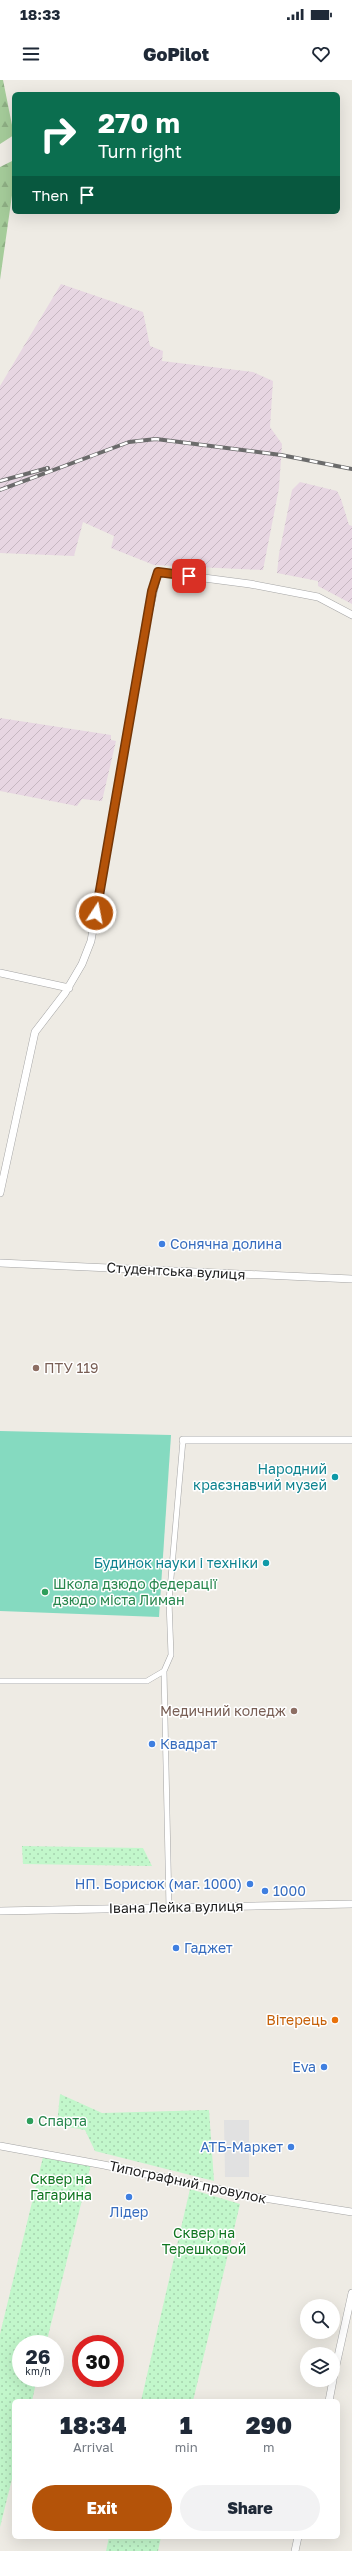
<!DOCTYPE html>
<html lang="en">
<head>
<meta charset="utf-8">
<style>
  body { margin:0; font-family:"Golos Text",sans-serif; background:#f2f2f3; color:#1f2937; height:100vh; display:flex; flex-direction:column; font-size:15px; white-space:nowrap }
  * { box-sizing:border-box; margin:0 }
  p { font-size:13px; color:#747a83 }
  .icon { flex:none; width:22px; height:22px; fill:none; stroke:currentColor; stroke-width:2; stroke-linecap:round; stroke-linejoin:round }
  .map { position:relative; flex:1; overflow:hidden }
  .side { position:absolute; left:12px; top:2319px; width:328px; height:140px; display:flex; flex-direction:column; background:#fff; border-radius:6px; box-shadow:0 4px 16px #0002 }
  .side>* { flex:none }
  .hud { position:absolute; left:12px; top:12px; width:328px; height:122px; border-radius:6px; box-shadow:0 4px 16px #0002; background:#0b6e4f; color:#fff; overflow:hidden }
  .controls { position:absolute; left:300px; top:2219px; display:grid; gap:8px }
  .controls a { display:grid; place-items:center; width:40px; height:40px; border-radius:50%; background:#fff; box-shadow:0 4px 16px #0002; font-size:20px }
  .speed { position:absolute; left:12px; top:2255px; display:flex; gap:8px; font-size:20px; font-weight:700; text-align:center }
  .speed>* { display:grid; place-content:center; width:52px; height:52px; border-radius:50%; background:#fff; box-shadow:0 4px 16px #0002; line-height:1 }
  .speed small { font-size:10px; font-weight:400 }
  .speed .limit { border:6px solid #d22; background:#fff; color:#111 }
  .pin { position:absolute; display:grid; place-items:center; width:34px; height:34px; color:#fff; margin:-17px; border-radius:8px; box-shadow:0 2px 6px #0006 }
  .me { position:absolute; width:44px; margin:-22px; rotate:11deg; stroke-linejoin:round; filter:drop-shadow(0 0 3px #0008) }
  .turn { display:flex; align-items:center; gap:14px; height:84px; padding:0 20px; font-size:18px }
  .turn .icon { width:52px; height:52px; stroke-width:2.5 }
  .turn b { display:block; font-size:28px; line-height:34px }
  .then { display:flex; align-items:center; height:38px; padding:0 20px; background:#0003; gap:8px; font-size:15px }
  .eta { display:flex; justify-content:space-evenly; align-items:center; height:68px; text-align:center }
  .eta b { font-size:24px; font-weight:800; line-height:28px }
  .button { display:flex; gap:8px; margin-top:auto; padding:8px 20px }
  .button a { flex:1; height:46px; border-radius:24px; background:#b45309; color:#fff; font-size:16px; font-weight:800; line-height:46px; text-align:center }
  .button a+a { background:#f2f2f3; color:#1f2937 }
  .status { display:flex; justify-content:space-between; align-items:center; height:28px; padding:0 20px; background:#fff; direction:ltr }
  .status svg { height:11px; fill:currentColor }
  header { display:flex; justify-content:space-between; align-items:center; height:52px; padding:0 20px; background:#fff; font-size:18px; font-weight:800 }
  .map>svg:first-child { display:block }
  .industrial { fill:url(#industrial-furrows) }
  .forest { fill:url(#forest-firs) }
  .park { fill:url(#park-dots) }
  .pitch { fill:#85dac0 }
  .parking { fill:#e1e1e1 }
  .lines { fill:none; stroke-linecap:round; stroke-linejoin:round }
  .pedestrian-casing { stroke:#a4a4a4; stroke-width:6 }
  .minor-casing { stroke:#a4a4a4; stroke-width:8 }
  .pedestrian { stroke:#fff; stroke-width:5 }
  .minor { stroke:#fff; stroke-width:7 }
  .rail-casing { stroke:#6b6b6b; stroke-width:4 }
  .rail { stroke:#fff; stroke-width:2.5; stroke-dasharray:8; stroke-linecap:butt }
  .route-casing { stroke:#753606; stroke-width:10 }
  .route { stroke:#b45309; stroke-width:7 }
  .shop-dot { fill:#3f7fe0; stroke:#fff; stroke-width:1.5 }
  .education-dot { fill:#8d6e63; stroke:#fff; stroke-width:1.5 }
  .culture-dot { fill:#0f9aa8; stroke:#fff; stroke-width:1.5 }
  .leisure-dot { fill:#2e9e5b; stroke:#fff; stroke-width:1.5 }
  .food-dot { fill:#e8710a; stroke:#fff; stroke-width:1.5 }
  .labels { text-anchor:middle; stroke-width:3; stroke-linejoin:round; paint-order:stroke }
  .shop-label { font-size:14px; fill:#366cbe; stroke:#fff; text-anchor:start }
  .street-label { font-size:14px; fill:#1d1d1d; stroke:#fff }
  .education-label { font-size:14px; fill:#785e54; stroke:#fff; text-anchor:start }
  .culture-label { font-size:14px; fill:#0d838f; stroke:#fff; text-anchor:end }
  .leisure-label { font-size:14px; fill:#27864d; stroke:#fff; text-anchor:start }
  .food-label { font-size:14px; fill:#c56008; stroke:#fff; text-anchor:end }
  .park-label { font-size:14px; fill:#107621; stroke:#fff }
</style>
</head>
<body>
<div class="status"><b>18:33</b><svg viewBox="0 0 49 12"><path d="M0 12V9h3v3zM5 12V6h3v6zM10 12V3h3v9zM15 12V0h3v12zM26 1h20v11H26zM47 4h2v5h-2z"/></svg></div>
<header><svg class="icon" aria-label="menu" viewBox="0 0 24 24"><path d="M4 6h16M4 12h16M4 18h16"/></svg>GoPilot<svg class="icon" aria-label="heart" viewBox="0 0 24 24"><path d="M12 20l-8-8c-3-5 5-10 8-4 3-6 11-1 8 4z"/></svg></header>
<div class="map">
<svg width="352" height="2471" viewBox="0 0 352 2471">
  <defs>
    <pattern id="industrial-furrows" width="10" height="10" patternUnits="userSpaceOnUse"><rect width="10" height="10" fill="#e7d6e2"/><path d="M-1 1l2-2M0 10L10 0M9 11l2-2" fill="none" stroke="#c6b7c1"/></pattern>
    <pattern id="forest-firs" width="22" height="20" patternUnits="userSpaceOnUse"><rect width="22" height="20" fill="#a5cc9a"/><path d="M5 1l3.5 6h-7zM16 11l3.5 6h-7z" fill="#8eaf84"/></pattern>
    <pattern id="park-dots" width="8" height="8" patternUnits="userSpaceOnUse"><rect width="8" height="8" fill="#c2f7cb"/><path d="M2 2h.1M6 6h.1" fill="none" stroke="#a6d3ae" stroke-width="1.8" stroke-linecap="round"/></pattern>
  </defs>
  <rect width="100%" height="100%" fill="#eeebe4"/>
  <!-- industrial -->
  <path class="industrial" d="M61,204L143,232L150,266L163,271L162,281L253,292L273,301L270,347L282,364L279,408L263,490L154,485L111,468L114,456L83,442L74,476L0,473V306Z
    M300,402L337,411L341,419L349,445L352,446V524L318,506V501L277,493L279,474L292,410Z
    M0,638L111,655V660L116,661L102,721L82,719L77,726L0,711Z"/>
  <!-- forest -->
  <path class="forest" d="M0,0H3L14,55L0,64Z
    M14,80V101L0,200V87Z"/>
  <!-- park -->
  <path class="park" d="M22,1766L143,1768L152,1786L23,1784Z
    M60,2014L102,2033L209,2030L214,2101L95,2071L85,2050L57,2045Z
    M43,2077L91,2084L46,2264H21V2298H37L32,2321H14V2391L0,2447V2254Z
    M190,2109L240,2124L193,2321H141Z
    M109,2457H161L158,2471H106Z"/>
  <!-- pitch -->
  <path class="pitch" d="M0,1351L171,1355L159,1537L0,1531Z"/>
  <!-- parking -->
  <path class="parking" d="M224,2040H249V2097H225Z"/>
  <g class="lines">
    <defs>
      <path id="pedestrian" d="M0,1601H147L164,1591
        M169,1828L164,1591L171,1575L169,1521L183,1360"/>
      <path id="minor" d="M0,893L69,908
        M0,1113L35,952L65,913L82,884L91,861L146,544L158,492L250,504L318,517L352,535
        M0,1183L352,1199
        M183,1360H352
        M0,1831L352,1824
        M0,2066L104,2085L245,2115L352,2132
        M333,2299L352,2213
        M329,2321L333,2300
        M295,2471L298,2457"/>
    </defs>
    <!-- pedestrian casing -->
    <use href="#pedestrian" class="pedestrian-casing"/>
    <!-- minor casing -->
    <use href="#minor" class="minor-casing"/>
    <!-- pedestrian -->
    <use href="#pedestrian" class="pedestrian"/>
    <!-- minor -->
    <use href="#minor" class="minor"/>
    <defs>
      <path id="rail" d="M0,401L48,388
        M0,410L129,362L156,359L281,375L352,389"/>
    </defs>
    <!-- rail casing -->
    <use href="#rail" class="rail-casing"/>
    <!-- rail -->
    <use href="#rail" class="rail"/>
  </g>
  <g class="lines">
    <defs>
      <path id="route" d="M96,833L152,511L158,492L189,496"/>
    </defs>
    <!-- route casing -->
    <use href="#route" class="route-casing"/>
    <!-- route -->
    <use href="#route" class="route"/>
  </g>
  <!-- markers -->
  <g class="shop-dot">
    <circle cx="162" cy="1164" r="4"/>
    <circle cx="152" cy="1664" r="4"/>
    <circle cx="250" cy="1804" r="4"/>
    <circle cx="265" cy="1811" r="4"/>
    <circle cx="176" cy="1868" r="4"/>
    <circle cx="324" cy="1987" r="4"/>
    <circle cx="291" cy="2067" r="4"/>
    <circle cx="129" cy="2117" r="4"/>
  </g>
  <g class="education-dot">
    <circle cx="36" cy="1288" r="4"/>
    <circle cx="294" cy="1631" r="4"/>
  </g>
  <g class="culture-dot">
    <circle cx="335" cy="1397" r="4"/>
    <circle cx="266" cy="1483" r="4"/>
  </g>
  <g class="leisure-dot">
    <circle cx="45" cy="1512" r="4"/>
    <circle cx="30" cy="2041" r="4"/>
  </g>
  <circle class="food-dot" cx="335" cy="1940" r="4"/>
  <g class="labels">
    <!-- shop labels -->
    <g class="shop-label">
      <text x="170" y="1169">Сонячна долина</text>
      <text x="160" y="1669">Квадрат</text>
      <text x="242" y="1809" text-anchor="end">НП. Борисюк (маг. 1000)</text>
      <text x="273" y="1816">1000</text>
      <text x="184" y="1873">Гаджет</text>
      <text x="316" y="1992" text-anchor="end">Eva</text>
      <text x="283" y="2072" text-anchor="end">АТБ-Маркет</text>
      <text x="129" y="2137" text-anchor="middle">Лідер</text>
    </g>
    <!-- street labels -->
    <g class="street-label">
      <text transform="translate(176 1191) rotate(3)" y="5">Студентська вулиця</text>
      <text transform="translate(176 1827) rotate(-1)" y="5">Івана Лейка вулиця</text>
      <text transform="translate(188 2102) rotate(12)" y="5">Типографний провулок</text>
    </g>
    <!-- education labels -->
    <g class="education-label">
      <text x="44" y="1293">ПТУ 119</text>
      <text x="286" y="1636" text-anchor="end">Медичний коледж</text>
    </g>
    <!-- culture labels -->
    <g class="culture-label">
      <text x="327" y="1394">Народний<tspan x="327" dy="16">краєзнавчий музей</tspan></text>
      <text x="258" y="1488">Будинок науки і техніки</text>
    </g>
    <!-- leisure labels -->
    <g class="leisure-label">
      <text x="53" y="1509">Школа дзюдо федерації<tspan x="53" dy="16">дзюдо міста Лиман</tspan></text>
      <text x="38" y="2046">Спарта</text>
    </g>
    <!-- food labels -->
    <g class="food-label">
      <text x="327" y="1945">Вітерець</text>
    </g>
    <!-- park labels -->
    <g class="park-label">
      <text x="61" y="2104">Сквер на<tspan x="61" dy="16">Гагарина</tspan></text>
      <text x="204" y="2158">Сквер на<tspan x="204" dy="16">Терешковой</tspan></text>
    </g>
  </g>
</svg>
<div class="controls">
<a><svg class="icon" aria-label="search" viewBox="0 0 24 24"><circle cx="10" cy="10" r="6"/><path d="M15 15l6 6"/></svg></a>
<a><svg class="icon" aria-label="layers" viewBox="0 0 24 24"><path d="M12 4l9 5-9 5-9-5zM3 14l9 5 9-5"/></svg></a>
</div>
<div class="speed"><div>26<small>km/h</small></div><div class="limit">30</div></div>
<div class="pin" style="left:189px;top:496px;background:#d93025"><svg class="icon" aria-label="arrive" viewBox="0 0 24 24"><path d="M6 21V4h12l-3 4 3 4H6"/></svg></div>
<svg class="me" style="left:96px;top:833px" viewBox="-20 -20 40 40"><circle r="17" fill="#b45309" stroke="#fff" stroke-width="3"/><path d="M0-11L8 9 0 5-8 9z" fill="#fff"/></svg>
<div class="hud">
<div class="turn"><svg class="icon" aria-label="right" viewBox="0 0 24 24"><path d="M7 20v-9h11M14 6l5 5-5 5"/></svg><div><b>270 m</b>Turn right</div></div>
<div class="then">Then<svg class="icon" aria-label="arrive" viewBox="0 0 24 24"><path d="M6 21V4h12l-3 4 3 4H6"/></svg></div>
</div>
<section class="side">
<div class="eta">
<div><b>18:34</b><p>Arrival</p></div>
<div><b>1</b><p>min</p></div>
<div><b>290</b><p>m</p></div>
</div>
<div class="button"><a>Exit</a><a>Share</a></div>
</section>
</div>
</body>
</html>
